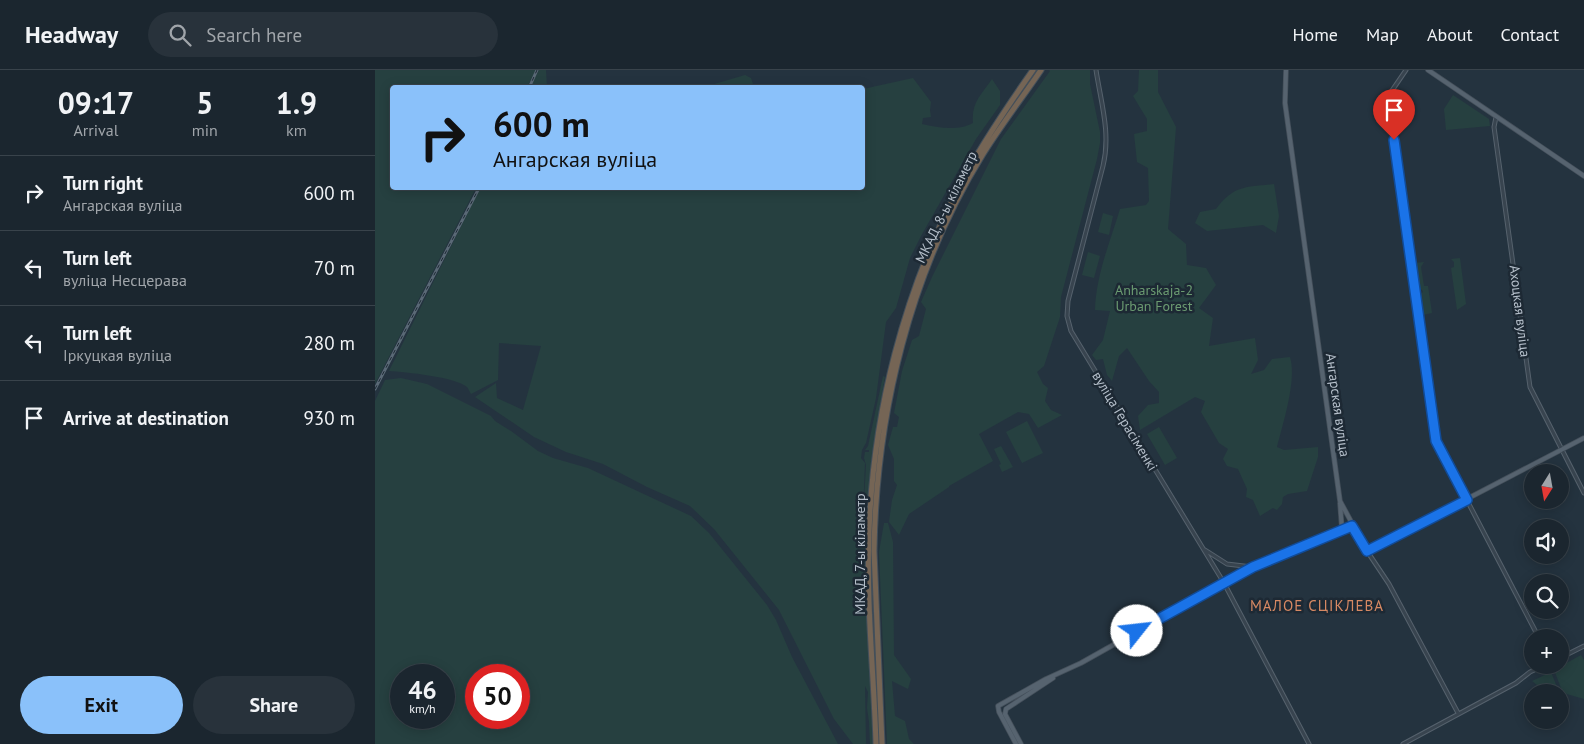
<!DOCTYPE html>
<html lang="en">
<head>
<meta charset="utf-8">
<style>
  body { margin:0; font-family:"PT Sans",sans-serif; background:#28323b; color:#f1f3f6; height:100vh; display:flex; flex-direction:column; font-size:19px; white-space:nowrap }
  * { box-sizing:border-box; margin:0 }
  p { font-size:16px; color:#a0a5aa }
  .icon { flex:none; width:28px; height:28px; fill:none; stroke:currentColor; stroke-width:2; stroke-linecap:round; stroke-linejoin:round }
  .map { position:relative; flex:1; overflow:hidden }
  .details { display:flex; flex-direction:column; background:#1b262f; width:375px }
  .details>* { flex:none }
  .banner { position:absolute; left:15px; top:15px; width:475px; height:105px; border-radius:5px; box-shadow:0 2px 12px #0003,0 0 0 1px #39434b; background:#8ac1fa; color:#111; overflow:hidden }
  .needle { width:32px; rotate:191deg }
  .fabs { position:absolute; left:1149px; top:394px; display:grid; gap:10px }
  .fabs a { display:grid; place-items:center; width:45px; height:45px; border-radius:50%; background:#1b262f; box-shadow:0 2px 12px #0003,0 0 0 1px #39434b; font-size:25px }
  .speed { position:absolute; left:15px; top:594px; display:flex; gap:10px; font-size:25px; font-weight:700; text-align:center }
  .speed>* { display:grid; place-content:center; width:65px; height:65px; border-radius:50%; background:#1b262f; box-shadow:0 2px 12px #0003,0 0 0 1px #39434b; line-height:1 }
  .speed small { font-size:12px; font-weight:400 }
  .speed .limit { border:8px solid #d22; background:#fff; color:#111 }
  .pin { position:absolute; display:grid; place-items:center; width:42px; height:42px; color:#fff; margin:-51px -21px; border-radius:50% 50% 50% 0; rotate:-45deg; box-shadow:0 0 5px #0007 }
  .pin .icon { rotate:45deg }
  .me { position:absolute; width:55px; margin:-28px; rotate:61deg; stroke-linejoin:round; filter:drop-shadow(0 0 4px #0008) }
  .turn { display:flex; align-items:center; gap:18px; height:105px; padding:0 20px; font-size:22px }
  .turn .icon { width:65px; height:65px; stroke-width:2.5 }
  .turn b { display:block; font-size:35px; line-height:42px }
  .eta { display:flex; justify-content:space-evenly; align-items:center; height:85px; text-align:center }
  .eta b { font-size:30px; font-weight:800; line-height:35px }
  .button { display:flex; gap:10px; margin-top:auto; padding:10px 20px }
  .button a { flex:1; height:58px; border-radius:30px; background:#8ac1fa; color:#111; font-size:20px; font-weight:800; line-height:58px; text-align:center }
  .button a+a { background:#28323b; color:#f1f3f6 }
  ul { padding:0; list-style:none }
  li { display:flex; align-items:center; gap:15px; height:75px; padding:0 20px; border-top:1px solid #39434b }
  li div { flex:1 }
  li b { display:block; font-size:19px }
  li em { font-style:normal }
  header { display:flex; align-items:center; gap:30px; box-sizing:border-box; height:70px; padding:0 25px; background:#1b262f; border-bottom:1px solid #39434b }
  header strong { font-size:24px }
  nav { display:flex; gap:28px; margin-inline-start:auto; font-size:18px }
  .search { width:350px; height:45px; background:#28323b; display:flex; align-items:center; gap:12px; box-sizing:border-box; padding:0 18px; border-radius:28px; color:#a0a5aa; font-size:19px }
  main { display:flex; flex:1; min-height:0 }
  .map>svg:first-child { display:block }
  .green { fill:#264040; fill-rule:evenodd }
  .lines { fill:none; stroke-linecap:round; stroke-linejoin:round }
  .minor-casing { stroke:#56626d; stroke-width:5 }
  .major-casing { stroke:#45505b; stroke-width:5.5 }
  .highway-casing { stroke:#434f5a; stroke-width:7 }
  .minor { stroke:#38444f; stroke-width:3 }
  .major { stroke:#56636f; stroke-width:4 }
  .highway { stroke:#756555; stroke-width:5 }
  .rail-casing { stroke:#5a6976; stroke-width:3 }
  .rail { stroke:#1d2934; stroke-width:1; stroke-dasharray:4; stroke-linecap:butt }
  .route-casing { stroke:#114b97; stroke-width:12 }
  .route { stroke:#1a73e8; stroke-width:9 }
  .labels { text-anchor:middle; stroke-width:5; stroke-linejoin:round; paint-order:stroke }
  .street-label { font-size:14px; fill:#b5bfca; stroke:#1d2934 }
  .park-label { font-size:14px; fill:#6b9b71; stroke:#1d2934 }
  .neighbourhood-label { font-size:15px; letter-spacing:1px; fill:#d78963; stroke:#1d2934 }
</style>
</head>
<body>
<header>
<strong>Headway</strong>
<div class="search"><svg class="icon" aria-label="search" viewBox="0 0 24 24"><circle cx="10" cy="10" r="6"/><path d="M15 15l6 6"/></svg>Search here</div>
<nav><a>Home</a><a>Map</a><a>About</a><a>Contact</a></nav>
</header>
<main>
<section class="details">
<div class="eta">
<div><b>09:17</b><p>Arrival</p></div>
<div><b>5</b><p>min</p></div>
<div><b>1.9</b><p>km</p></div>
</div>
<ul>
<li><svg class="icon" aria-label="right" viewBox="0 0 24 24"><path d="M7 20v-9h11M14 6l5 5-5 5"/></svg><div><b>Turn right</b><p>Ангарская вуліца</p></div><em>600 m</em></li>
<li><svg class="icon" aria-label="left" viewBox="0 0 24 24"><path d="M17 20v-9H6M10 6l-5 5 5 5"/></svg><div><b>Turn left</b><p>вуліца Несцерава</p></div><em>70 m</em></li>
<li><svg class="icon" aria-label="left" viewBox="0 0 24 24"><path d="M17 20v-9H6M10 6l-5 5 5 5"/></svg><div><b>Turn left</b><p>Іркуцкая вуліца</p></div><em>280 m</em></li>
<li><svg class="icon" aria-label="arrive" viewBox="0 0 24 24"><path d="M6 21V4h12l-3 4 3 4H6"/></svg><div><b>Arrive at destination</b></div><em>930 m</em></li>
</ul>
<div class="button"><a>Exit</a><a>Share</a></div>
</section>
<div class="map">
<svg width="1209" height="674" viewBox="0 0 1209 674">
  <rect width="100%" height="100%" fill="#24333f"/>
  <!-- green -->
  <path class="green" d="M0,0H161L152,17L18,18V118H101L0,314Z
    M164,0H171L172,17H155Z
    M674,0H715V14L725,62V73L722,89L686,227L685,247L669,296L662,302L668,314L673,318L670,331L676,340L687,345L663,358L654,344L643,342L604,364L618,391L574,416V417L534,444L524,465L514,452L517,430L522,415L519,411V389L513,375L518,357H522L524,347L519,343L527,301L537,270L544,266L551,239L546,232L557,207L626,69L675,1Z
    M764,0H783V22L801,57L793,159L811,174L812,195L831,198L841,215L824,238L838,248L834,276L880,268L883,290L876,304L889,300L897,289L915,287C922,310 908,353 902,377L909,380L943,377V387L932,421L913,424L908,427L907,434L902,440L898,438L885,446L878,430L871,427L872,419L863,399L852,396L848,389L853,379L844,373L826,342L830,331L820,327L765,360L763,346L773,335L784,333V322L774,311L752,278L744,286L737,311L732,305L728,289L721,290L717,285L728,270L735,241L720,240C721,205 735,172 745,139L771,135L774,131L773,98L762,92L759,64L772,61V49L758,26L763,21Z
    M370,5L376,8L379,17H329Z
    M538,8L556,32L555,40L556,47L548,48L547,54C563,58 584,61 598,53C596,33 606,25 617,9L625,21V35L601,69L546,166L535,188L521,238L511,252L501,328L491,373L487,380L486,388L490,393L487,468L491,395L489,388L490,382H494V380H490L493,376L508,306L510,307L497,384L490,469V503L498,674H495L494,652L492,638L493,622L490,616L491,674H478L459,649L404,540L339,459L315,436L272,417L228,394L191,382L159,367L100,327L121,313L122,328L148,340L166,276L124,273L123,310L96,324C95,322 93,318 92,317C81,307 30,302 14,301L105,118H488V19Z
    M1078,25L1114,49L1115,56L1071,60L1069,39Z
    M899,114L904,146L901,163L888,155L832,161L820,153L825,142L841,139C859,115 871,117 899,114Z
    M728,143L738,146L734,165L723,162Z
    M713,182L725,186L719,208L707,205Z
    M1085,188L1091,234L1082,240L1076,198L1079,197V192L1076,189Z
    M1049,192L1046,197L1049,216H1053L1057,243L1048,245L1047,241H1045L1042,226L1048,222L1047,220L1045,219L1044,213L1040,212L1039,193Z
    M26,308L52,314L116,346L120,351L136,361L163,381L178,388L213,398L316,446L334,463L392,535L401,550L417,587L463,674H0V331L10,310ZM26,605H69V648H26ZM101,605H144V648H101Z
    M652,351L668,383L647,393L631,362Z
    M784,357L802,388L790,395L772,364Z
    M626,376L638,397L627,402L624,395L626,394L619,379Z
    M509,453H513L518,472L519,585L536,609L533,619L517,611L520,646L530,651L534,669L539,674H512L504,482Z
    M1206,585L1209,590V629L1188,623L1179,600Z
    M1176,602L1184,622L1167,619L1157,611Z"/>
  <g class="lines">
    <defs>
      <path id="minor" d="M721,0C726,33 736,63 728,96L693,231L692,246L696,261L849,513L934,674
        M1031,0L1016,22L1014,31L1061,371L1164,568
        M1121,47L1119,57L1155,317L1209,423
        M830,480L852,494L877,497
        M992,481L1014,514L1083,643
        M1185,588L1209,576
        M1028,674L1141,613L1155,602L1170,595"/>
      <path id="major" d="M911,0L910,33L965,431L992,481L1209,368
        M1053,0L1209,106
        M965,433L967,460
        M641,674L624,642L623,636L671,609L706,593L877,497L977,456
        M646,674L630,644L631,639L678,608"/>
      <path id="highway" d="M501,674C499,604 491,533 494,463C498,342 529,222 585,115C606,75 632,37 658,0
        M507,674L499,481C501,343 535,202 608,84C626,55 647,28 666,0"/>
    </defs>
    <!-- minor casing -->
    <use href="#minor" class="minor-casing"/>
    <!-- major casing -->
    <use href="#major" class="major-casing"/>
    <!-- highway casing -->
    <use href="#highway" class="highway-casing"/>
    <!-- minor -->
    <use href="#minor" class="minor"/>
    <!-- major -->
    <use href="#major" class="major"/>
    <!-- highway -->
    <use href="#highway" class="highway"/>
    <defs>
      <path id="rail" d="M154,18L162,0
        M0,319L104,118"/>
    </defs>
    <!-- rail casing -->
    <use href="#rail" class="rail-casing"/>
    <!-- rail -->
    <use href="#rail" class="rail"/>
  </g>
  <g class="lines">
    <defs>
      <path id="route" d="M762,561L878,497L977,456L992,481L1092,430L1061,371L1019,70"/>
    </defs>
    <!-- route casing -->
    <use href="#route" class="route-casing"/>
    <!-- route -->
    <use href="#route" class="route"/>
  </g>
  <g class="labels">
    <!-- street labels -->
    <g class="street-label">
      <text transform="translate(571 137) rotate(-64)" y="5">МКАД, 8-ы кіламетр</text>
      <text transform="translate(1145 241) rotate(83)" y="5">Ахоцкая вуліца</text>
      <text transform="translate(963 335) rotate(82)" y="5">Ангарская вуліца</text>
      <text transform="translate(750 351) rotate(59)" y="5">вуліца Герасіменкі</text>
      <text transform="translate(485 484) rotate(-90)" y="5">МКАД, 7-ы кіламетр</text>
    </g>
    <!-- park labels -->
    <g class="park-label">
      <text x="779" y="225">Anharskaja-2<tspan x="779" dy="16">Urban Forest</tspan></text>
    </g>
    <!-- neighbourhood labels -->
    <g class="neighbourhood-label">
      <text x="942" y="541">МАЛОЕ СЦІКЛЕВА</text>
    </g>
  </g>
</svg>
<div class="fabs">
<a><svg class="needle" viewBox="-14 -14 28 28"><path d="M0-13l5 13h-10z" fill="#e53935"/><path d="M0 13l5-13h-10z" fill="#a0a5aa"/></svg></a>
<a><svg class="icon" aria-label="sound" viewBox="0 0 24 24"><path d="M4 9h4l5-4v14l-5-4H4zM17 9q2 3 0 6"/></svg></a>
<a><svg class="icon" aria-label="search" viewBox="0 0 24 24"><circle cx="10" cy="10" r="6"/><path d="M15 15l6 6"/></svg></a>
<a>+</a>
<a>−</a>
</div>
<div class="speed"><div>46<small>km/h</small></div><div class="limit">50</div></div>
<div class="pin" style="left:1019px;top:70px;background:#d93025"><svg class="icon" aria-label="arrive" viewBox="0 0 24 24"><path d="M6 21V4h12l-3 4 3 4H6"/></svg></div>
<svg class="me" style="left:762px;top:561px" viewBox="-20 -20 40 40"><circle r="19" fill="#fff"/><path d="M0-13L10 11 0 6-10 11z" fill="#1a73e8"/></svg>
<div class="banner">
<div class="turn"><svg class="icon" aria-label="right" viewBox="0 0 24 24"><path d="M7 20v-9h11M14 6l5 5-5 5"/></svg><div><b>600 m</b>Ангарская вуліца</div></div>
</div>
</div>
</main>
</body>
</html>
